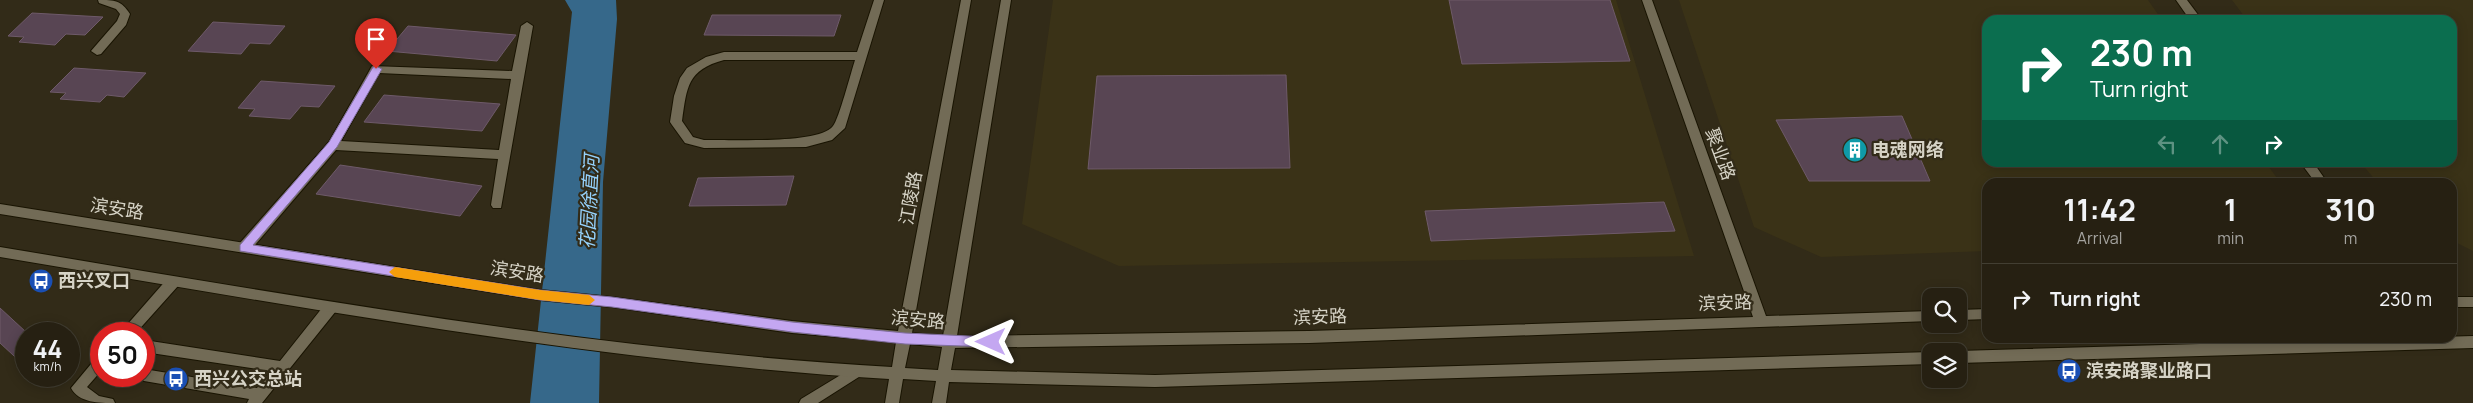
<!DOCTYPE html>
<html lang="en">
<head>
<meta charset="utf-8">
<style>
  body { margin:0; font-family:Manrope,"Noto Sans SC",sans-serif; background:#322d20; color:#f1f3f6; height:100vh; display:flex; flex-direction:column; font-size:19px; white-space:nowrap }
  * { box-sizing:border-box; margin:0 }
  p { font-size:16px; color:#a4a39f }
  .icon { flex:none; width:28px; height:28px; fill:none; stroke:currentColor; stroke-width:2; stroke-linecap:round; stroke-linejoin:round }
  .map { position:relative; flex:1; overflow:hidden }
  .side { position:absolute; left:1982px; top:178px; width:475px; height:165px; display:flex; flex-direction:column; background:#262012; border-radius:15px; box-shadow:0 2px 12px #0003,0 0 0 1px #423e32 }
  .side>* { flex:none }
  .top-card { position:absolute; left:1982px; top:15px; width:475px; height:152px; border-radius:15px; box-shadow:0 2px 12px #0003,0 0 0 1px #423e32; background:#0b6e4f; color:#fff; overflow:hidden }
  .buttons { position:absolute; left:1922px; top:288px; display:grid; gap:10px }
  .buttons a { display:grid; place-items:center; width:45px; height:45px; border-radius:10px; background:#262012; box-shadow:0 2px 12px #0003,0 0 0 1px #423e32; font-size:25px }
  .speed { position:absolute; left:15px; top:322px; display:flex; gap:10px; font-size:25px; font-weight:700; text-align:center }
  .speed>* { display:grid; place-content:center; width:65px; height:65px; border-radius:50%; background:#262012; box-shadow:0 2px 12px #0003,0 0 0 1px #423e32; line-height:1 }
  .speed small { font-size:12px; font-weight:400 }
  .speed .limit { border:8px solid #d22; background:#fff; color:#111 }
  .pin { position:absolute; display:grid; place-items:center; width:42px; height:42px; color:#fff; margin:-51px -21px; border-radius:50% 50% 50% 0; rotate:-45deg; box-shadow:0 0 5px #0007 }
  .pin .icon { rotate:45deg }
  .me { position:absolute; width:55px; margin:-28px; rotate:270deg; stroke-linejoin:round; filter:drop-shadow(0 0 4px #0008) }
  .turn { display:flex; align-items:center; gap:18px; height:105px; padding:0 25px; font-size:22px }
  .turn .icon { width:65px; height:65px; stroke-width:2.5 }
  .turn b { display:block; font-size:35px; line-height:42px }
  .lanes { display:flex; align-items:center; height:48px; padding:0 25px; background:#0003; justify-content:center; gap:25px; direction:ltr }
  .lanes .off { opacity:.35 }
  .eta { display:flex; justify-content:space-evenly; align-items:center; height:85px; text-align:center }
  .eta b { font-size:30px; font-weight:700; line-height:35px }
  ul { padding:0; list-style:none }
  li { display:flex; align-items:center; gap:15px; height:70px; padding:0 25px; border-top:1px solid #423e32 }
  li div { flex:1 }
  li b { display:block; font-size:19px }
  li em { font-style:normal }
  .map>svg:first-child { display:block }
  .built { fill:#3a3217 }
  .water { fill:#36688a }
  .building { fill:#584553; stroke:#6e5a69 }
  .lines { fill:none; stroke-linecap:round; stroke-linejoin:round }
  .lane-casing { stroke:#191402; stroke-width:2 }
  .secondary-casing { stroke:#191402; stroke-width:2 }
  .lane { fill:#726b56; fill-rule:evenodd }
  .secondary { fill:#726b56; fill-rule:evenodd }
  .route { fill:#c4a7f1; stroke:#7f6d9d }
  .slow { fill:#f59e0b }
  .labels { text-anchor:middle; stroke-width:4.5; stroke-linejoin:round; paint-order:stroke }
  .poi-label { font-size:18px; font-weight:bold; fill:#d6d3c6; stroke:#322b18; text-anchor:start }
  .street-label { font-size:18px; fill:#d6d3c6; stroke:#322b18 }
  .water-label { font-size:19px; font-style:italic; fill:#95d1fb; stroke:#322b18 }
</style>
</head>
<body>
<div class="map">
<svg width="2473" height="403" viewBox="0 0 2473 403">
  <rect width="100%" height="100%" fill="#322b18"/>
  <!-- built -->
  <path class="built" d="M1053,0H1616L1694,256L1119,266L1022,224Z
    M1679,0H2148L2162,20H1988V162L2266,163L2280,182H1988L1987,251L1821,257L1754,227Z
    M2232,0H2473V251L2453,241L2452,182H2377L2361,163L2452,162V20H2247Z"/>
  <!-- water -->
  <path class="water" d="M565,0H616L617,19L603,182L599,403H530L572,12Z"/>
  <!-- building -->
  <path class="building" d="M1449,0H1610L1630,61L1462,64Z
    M32,13L103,17L85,35L66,34L55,45L19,42L24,37L8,36Z
    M712,15H841L834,36L704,35Z
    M213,22L285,26L270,44L250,43L241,54L188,51Z
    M408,26L516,35L497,61L387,51Z
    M74,68L146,73L124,97L107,95L100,102L60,99L66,93L50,92Z
    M1286,75L1290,168L1088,169L1097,76Z
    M261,81L335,86L319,107L301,106L290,119L249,116L255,109L238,108Z
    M384,95L500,104L482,131L364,122Z
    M1902,116L1930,181H1809L1776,120Z
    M340,165L482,186L460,216L316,194Z
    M794,176L786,205L689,206L698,178Z
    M1664,202L1675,231L1431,241L1425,211Z
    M0,308L26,332V367L0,343Z"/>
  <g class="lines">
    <defs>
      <path id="lane" d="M98,0C115,0 121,0 130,14L126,25L101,54L97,55L91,51L117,21L120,14L116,9L99,3Z
        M874,0H884L845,128L832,140L806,147L704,148L685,143L672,125L670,122L674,96L680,78L687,68L706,57L724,52H857ZM724,60H855C851,72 839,119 833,126C818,145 730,139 704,140L693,137L682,121C687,87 687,70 724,60Z
        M527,22L533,26L501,208H493L491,205L498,159L336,150L249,252H239L238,248L239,244L329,142L372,66L512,71L521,26ZM379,73L511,79L499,150L341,141Z
        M173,277L178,278L180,282L178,286L135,334H119L168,278Z
        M331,302L336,303L338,307L336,311L262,403H247L249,399L144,381L138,376H144V369L257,388L271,371L144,352V340L280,361L326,303Z
        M101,356V371L87,387L99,396L113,399L115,403C99,403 79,403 71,388L96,358Z
        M857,365L862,367L864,371L862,375L818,403H799L801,399Z"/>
      <path id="secondary" d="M961,0H971L912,333L943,336L1001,0H1011L957,336L1309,331L1753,317L1642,0H1652L1766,316L1931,311V321L1309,343L955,348L951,370L1155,375L1931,352V364L1155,387L949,382L946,403H932L936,381L903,379L899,403H885L889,379C591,361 295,306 0,257V247C296,296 592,350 892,367L896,342L792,333L612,307L540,300L0,214V204L540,290L612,297L792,321L898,331ZM910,344L942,347L938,370L905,368Z
        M2176,0H2187L2202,20H2190Z
        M2300,162H2313L2327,182H2315Z
        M2452,297H2473V307H2452Z
        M1988,309V319L1959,320V310Z
        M2473,336V348L1959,363V351Z"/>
    </defs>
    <!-- lane casing -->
    <use href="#lane" class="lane-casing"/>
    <!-- secondary casing -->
    <use href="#secondary" class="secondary-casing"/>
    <!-- lane -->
    <use href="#lane" class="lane"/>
    <!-- secondary -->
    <use href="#secondary" class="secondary"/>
  </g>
  <!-- route -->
  <path class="route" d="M376,66L382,69L337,147L253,245L540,290L612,297L792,322L905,333L991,337L997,342L991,347L905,344L792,332L612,307L540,300L240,251V245L329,142L373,67Z"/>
  <!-- slow -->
  <path class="slow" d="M395,267L540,290L589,295L595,300L589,305L540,300L395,277L389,272Z"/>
  <!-- icons -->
  <defs>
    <symbol id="building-disc" viewBox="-11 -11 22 22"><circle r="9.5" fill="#0f9aa8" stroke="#322b18"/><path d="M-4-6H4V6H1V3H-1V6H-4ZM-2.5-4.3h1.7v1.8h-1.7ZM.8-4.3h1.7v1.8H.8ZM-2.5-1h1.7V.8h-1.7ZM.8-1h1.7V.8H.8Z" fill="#fff"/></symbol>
    <symbol id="bus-disc" viewBox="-11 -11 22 22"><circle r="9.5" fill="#1a4fb4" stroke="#322b18"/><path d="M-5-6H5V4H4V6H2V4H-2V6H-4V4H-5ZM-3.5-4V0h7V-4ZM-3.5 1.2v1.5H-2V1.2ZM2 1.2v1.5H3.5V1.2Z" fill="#fff"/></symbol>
  </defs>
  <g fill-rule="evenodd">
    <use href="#building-disc" x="1841" y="136" width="28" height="28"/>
    <use href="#bus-disc" x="27" y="267" width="28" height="28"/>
    <use href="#bus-disc" x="2055" y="357" width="28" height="28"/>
    <use href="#bus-disc" x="162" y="365" width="28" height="28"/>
  </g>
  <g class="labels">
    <!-- poi labels -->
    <g class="poi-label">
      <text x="1872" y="156">电魂网络</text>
      <text x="58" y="287">西兴叉口</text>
      <text x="2086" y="377">滨安路聚业路口</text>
      <text x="194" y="385">西兴公交总站</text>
    </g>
    <!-- street labels -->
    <g class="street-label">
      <text transform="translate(1720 154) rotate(70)" y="6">聚业路</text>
      <text transform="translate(911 198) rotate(-80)" y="6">江陵路</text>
      <text transform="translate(117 209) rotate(9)" y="6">滨安路</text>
      <text transform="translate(517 272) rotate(9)" y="6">滨安路</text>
      <text transform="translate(1725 303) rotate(-2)" y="6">滨安路</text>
      <text transform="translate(1320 317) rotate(-2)" y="6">滨安路</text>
      <text transform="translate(918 320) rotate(5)" y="6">滨安路</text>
    </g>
    <!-- water labels -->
    <g class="water-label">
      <text transform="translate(589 202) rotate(-87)" y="7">花园徐直河</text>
    </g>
  </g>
</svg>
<div class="buttons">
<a><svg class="icon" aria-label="search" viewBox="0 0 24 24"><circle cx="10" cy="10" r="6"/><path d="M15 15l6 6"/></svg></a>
<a><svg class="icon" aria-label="layers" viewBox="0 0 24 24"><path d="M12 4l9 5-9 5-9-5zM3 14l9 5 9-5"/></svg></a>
</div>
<div class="speed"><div>44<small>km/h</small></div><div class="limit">50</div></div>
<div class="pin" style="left:376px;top:69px;background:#d93025"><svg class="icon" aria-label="arrive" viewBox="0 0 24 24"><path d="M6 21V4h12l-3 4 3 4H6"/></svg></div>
<svg class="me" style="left:991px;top:342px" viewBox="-20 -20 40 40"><path d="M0-17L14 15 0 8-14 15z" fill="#c4a7f1" stroke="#fff" stroke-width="4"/></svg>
<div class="top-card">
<div class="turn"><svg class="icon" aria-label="right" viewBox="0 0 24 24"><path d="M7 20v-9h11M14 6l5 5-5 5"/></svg><div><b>230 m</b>Turn right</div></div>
<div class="lanes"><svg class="icon off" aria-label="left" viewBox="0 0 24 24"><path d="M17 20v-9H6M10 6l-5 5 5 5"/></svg><svg class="icon off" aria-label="ahead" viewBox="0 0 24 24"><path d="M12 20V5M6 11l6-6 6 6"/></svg><svg class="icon" aria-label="right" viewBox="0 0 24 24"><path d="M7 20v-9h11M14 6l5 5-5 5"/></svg></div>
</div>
<section class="side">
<div class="eta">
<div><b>11:42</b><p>Arrival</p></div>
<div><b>1</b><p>min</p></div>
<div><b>310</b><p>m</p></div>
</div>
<ul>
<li><svg class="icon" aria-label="right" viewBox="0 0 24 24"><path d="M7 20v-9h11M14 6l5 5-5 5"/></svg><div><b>Turn right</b></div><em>230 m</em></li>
</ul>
</section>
</div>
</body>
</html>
